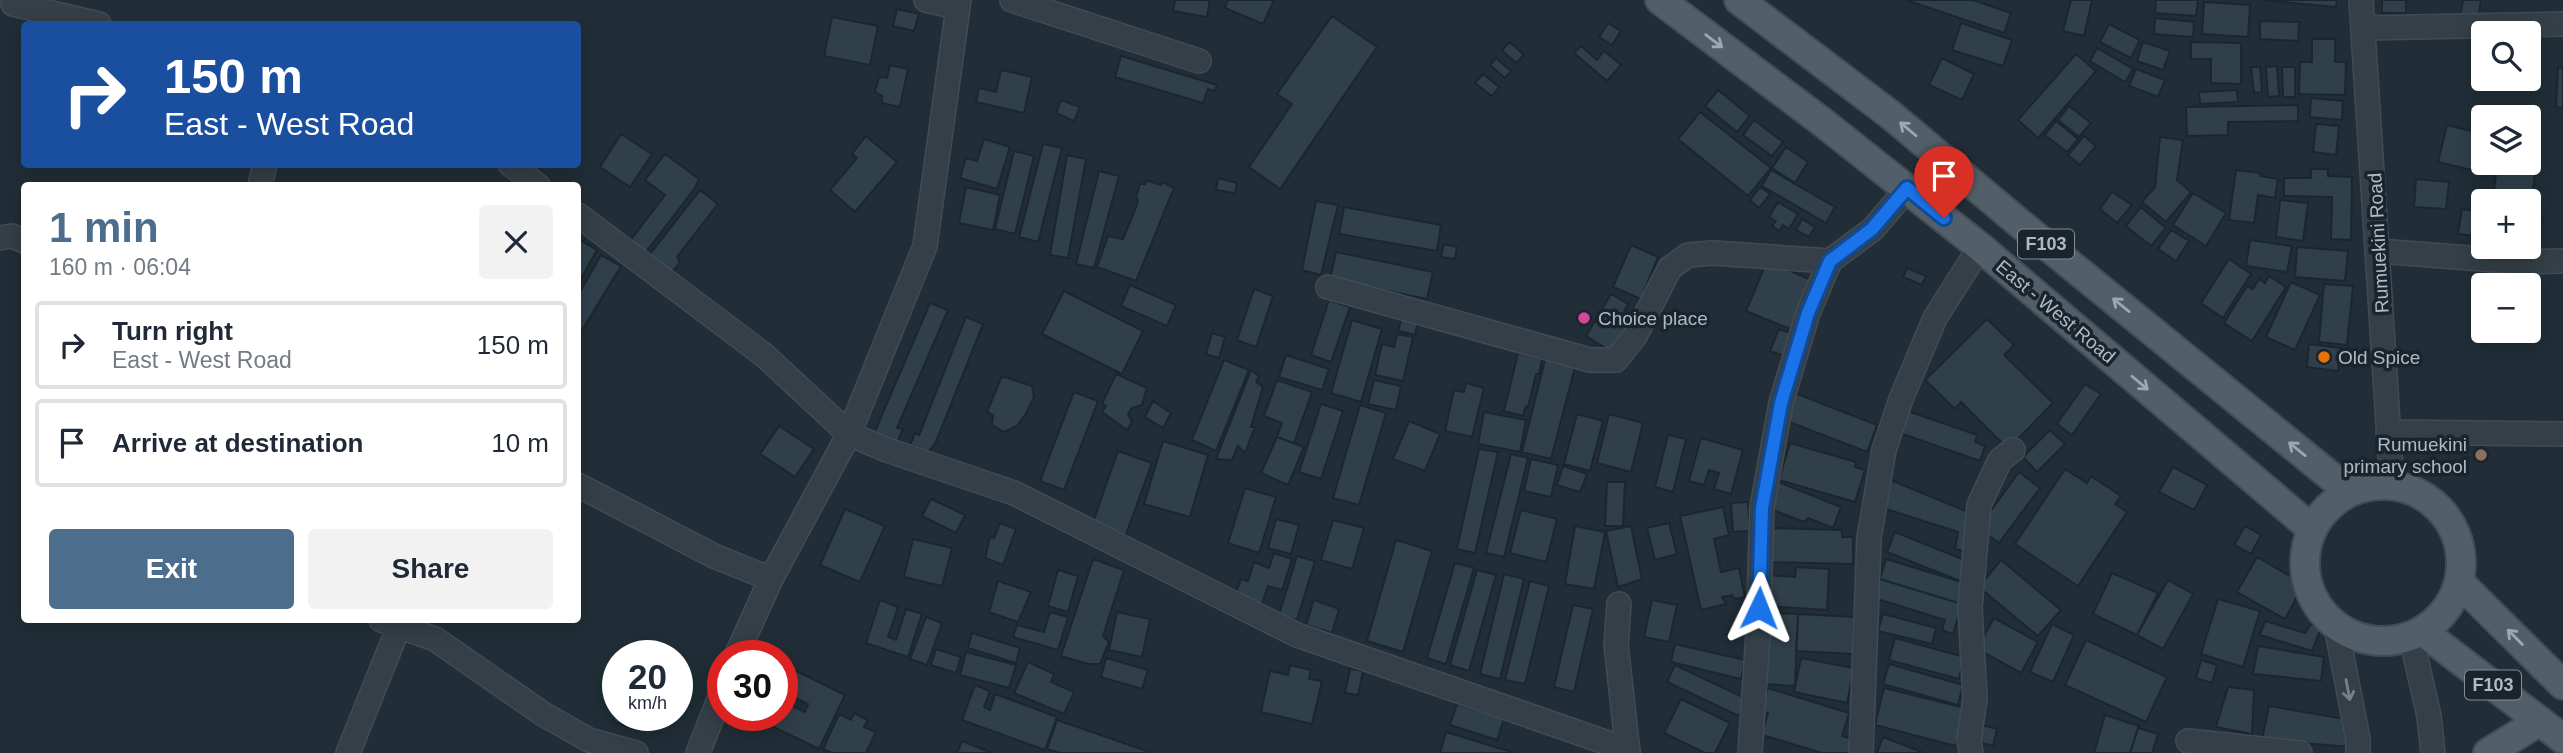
<!DOCTYPE html>
<html lang="en">
<head>
<meta charset="utf-8">
<style>
  body { margin:0; font-family:Helvetica,sans-serif; background:#f2f2f3; color:#1f2937; height:100vh; display:flex; flex-direction:column; font-size:26px; white-space:nowrap }
  * { box-sizing:border-box; margin:0 }
  p { font-size:23px; color:#747a83 }
  .icon { flex:none; width:38px; height:38px; fill:none; stroke:currentColor; stroke-width:2; stroke-linecap:round; stroke-linejoin:round }
  .map { position:relative; flex:1; overflow:hidden }
  .side { position:absolute; left:21px; top:182px; width:560px; height:441px; display:flex; flex-direction:column; background:#fff; border-radius:7px; box-shadow:0 4px 18px #0003 }
  .side>* { flex:none }
  .hud { position:absolute; left:21px; top:21px; width:560px; height:147px; border-radius:7px; box-shadow:0 4px 18px #0003; background:#1a4fa0; color:#fff; overflow:hidden }
  .tools { position:absolute; left:2471px; top:21px; display:grid; gap:14px }
  .tools a { display:grid; place-items:center; width:70px; height:70px; border-radius:7px; background:#fff; box-shadow:0 4px 18px #0003; font-size:35px }
  .speed { position:absolute; left:602px; top:640px; display:flex; gap:14px; font-size:35px; font-weight:700; text-align:center }
  .speed>* { display:grid; place-content:center; width:91px; height:91px; border-radius:50%; background:#fff; box-shadow:0 4px 18px #0003; line-height:1 }
  .speed small { font-size:18px; font-weight:400 }
  .speed .limit { border:10px solid #d22; background:#fff; color:#111 }
  .pin { position:absolute; display:grid; place-items:center; width:60px; height:60px; color:#fff; margin:-72px -30px; border-radius:50% 50% 50% 0; rotate:-45deg; box-shadow:0 0 7px #0007 }
  .pin .icon { rotate:45deg }
  .me { position:absolute; width:77px; margin:-38px; rotate:2deg; stroke-linejoin:round; filter:drop-shadow(0 0 5px #0008) }
  .turn { display:flex; align-items:center; gap:24px; height:147px; padding:0 28px; font-size:32px }
  .turn .icon { width:91px; height:91px; stroke-width:2.5 }
  .turn b { display:block; font-size:49px; line-height:60px }
  .round { display:grid; place-items:center; flex:none; width:74px; height:74px; border-radius:7px; background:#f2f2f3 }
  .headline { display:flex; align-items:center; justify-content:space-between; height:119px; padding:0 28px }
  h1 { font-size:42px; font-weight:800; line-height:52px; color:#4c6d8c }
  .cta { display:flex; gap:14px; margin-top:auto; padding:14px 28px }
  .cta a { flex:1; height:80px; border-radius:7px; background:#4c6d8c; color:#fff; font-size:28px; font-weight:800; line-height:80px; text-align:center }
  .cta a+a { background:#f2f2f3; color:#1f2937 }
  ul { padding:0; list-style:none }
  li { display:flex; align-items:center; gap:21px; height:88px; margin:0 14px 10px; padding:0 14px; border:4px solid #e0e1e3; border-radius:7px }
  li div { flex:1 }
  li b { display:block; font-size:26px }
  li em { font-style:normal }
  .map>svg:first-child { display:block }
  .building { fill:#30404b; stroke:#1c262e; stroke-width:2 }
  .lines { fill:none; stroke-linecap:round; stroke-linejoin:round }
  .minor-casing { stroke:#414b54; stroke-width:26 }
  .major-casing { stroke:#414b54; stroke-width:32 }
  .minor { stroke:#343f47; stroke-width:23 }
  .major { stroke:#525f68; stroke-width:28 }
  .oneway { stroke:#9ca8b2 }
  .oneway2 { stroke:#77838c }
  .route-casing { stroke:#114b97; stroke-width:18 }
  .route { stroke:#1a73e8; stroke-width:12 }
  .hotel-dot { fill:#d1479c; stroke:#1a242c; stroke-width:2.5 }
  .food-dot { fill:#e8710a; stroke:#1a242c; stroke-width:2.5 }
  .education-dot { fill:#8d6e63; stroke:#1a242c; stroke-width:2.5 }
  .labels { text-anchor:middle; stroke-width:7; stroke-linejoin:round; paint-order:stroke }
  .shield { fill:#1a242c; stroke:#828d96; stroke-width:2 }
  .shield-label { font-size:18px; font-weight:bold; fill:#aebac4 }
  .street-label { font-size:19px; fill:#aebac4; stroke:#1a242c }
  .poi-label { font-size:19px; fill:#aebac4; stroke:#1a242c; text-anchor:start }
</style>
</head>
<body>
<div class="map">
<svg width="2563" height="753" viewBox="0 0 2563 753">
  <rect width="100%" height="100%" fill="#212e37"/>
  <!-- building -->
  <path class="building" d="M1175,0H1210L1207,17L1173,11Z
    M1228,0H1274L1263,24L1225,8Z
    M1906,0H1973L2011,13L2004,33Z
    M2071,0H2092L2084,36L2063,31Z
    M2156,0H2198L2196,16L2155,13Z
    M2261,0H2337L2336,7Z
    M2382,0H2406V13H2382Z
    M2463,0H2481L2478,22L2460,20Z
    M2204,2L2250,5L2248,37L2202,34Z
    M897,9L919,14L914,31L893,26Z
    M1332,16L1377,47L1280,189L1249,167L1292,104L1277,94Z
    M832,17L878,26L870,65L824,56Z
    M2155,18L2194,22L2193,37L2154,34Z
    M2260,21L2299,22L2298,41L2260,39Z
    M1608,23L1621,31L1612,45L1599,37Z
    M1961,23L2012,40L2003,66L1952,50Z
    M2109,24L2140,40L2131,58L2100,42Z
    M2312,39H2335V62H2346L2345,95L2299,94L2300,62H2312Z
    M1510,42L1524,55L1516,63L1502,50Z
    M2143,42L2170,51L2163,70L2137,61Z
    M2191,42L2241,43V84L2211,83V59H2191Z
    M1581,46L1597,60L1604,51L1621,65L1607,81L1574,53Z
    M2097,48L2133,69L2125,82L2090,61Z
    M2076,54L2096,71L2038,138L2018,120Z
    M1121,56L1217,85L1215,91L1208,89L1203,103L1115,77Z
    M1496,58L1511,71L1505,78L1490,65Z
    M1942,58L1974,74L1962,100L1929,85Z
    M890,65L908,69L900,107L882,103V96L875,92L879,77L887,78Z
    M2277,66L2279,96L2268,97L2266,67Z
    M2251,67H2260L2262,92L2254,93Z
    M2282,67H2295V97H2283Z
    M2558,67L2563,68V108L2556,107Z
    M2136,69L2165,80L2158,97L2129,86Z
    M1001,70L1032,77L1024,113L976,102L979,88L996,92Z
    M1483,74L1499,87L1492,96L1475,83Z
    M1718,90L1750,116L1737,132L1705,106Z
    M2237,90L2238,102L2200,104L2199,92Z
    M2311,98L2343,101L2342,120L2310,117Z
    M1061,100L1080,107L1074,121L1056,113Z
    M2298,105V121L2228,122V135L2187,136L2186,107Z
    M2069,106L2091,123L2079,137L2058,120Z
    M1700,112L1771,168L1748,196L1678,139Z
    M1754,120L1783,142L1772,156L1743,135Z
    M2056,121L2078,139L2067,152L2045,135Z
    M2316,124L2339,126L2336,155L2313,152Z
    M2447,125L2483,134V163H2491L2488,174L2438,162Z
    M621,134L652,154L630,187L600,167Z
    M866,136L897,162L855,212L830,190L857,158L852,154Z
    M2084,136L2096,146L2080,165L2068,155Z
    M2160,137L2183,140L2177,180L2191,192L2166,222L2142,202L2155,187Z
    M984,139L1010,147L997,189L960,178L966,158L977,161Z
    M1043,144L1062,148L1038,242L1019,237Z
    M1786,147L1808,162L1795,183L1772,168Z
    M1014,151L1034,156L1015,234L995,229Z
    M2529,151H2537L2531,211L2529,201H2493L2497,163H2529Z
    M665,154L699,179L695,188L645,253L630,241L665,195L645,180Z
    M1067,155L1086,159L1068,258L1050,255Z
    M2311,169H2328V176L2352,177L2351,240L2331,239L2332,197L2284,196V178H2311Z
    M1771,170L1835,207L1826,223L1762,186Z
    M2236,170L2261,173L2260,176L2278,179L2275,198L2258,195L2254,223L2229,220Z
    M1099,171L1119,176L1094,268L1076,264Z
    M1218,178L1237,183L1235,193L1216,190Z
    M2416,179L2449,182L2446,209L2414,207Z
    M1146,180L1161,185L1162,182L1174,188L1136,281L1097,267L1108,236L1123,239L1137,205L1138,200L1136,197L1140,184H1145Z
    M966,187L1000,195L993,230L959,223Z
    M1760,187L1770,194L1759,208L1750,200Z
    M700,190L718,204L677,257L680,262L670,275L647,258Z
    M2112,192L2132,205L2117,223L2100,209Z
    M2193,193L2226,213L2206,246L2173,225Z
    M2280,200L2308,203L2303,241L2276,237Z
    M1316,201L1338,205L1321,275L1302,270Z
    M1778,202L1798,214L1789,229L1783,225L1779,231L1772,226L1776,221L1769,217Z
    M1344,207L1441,225L1437,251L1339,234Z
    M2141,207L2166,228L2151,246L2126,226Z
    M2462,209L2483,212V237L2458,234Z
    M2529,217H2542L2541,237H2529Z
    M1802,219L1815,227L1809,237L1796,230Z
    M2171,230L2189,241L2176,261L2158,249Z
    M580,240L597,250L578,284V245Z
    M2250,240L2292,246L2287,272L2246,266Z
    M1444,244L1457,247L1455,259L1441,257Z
    M1631,245L1658,257L1641,299L1613,287Z
    M2297,247L2348,251L2345,281L2295,277Z
    M1336,252L1433,272L1427,299L1330,279Z
    M601,255L621,266L581,332L578,330V295Z
    M2229,259L2251,274L2223,318L2201,303Z
    M1767,261L1811,280L1790,329L1746,311Z
    M1907,268L1926,276L1922,285L1903,277Z
    M2269,276L2286,287L2252,341L2224,323L2247,286L2253,289L2259,279L2265,283Z
    M2291,282L2320,295L2295,350L2266,337Z
    M2324,284L2353,286L2347,345L2319,342Z
    M1130,285L1176,305L1167,326L1121,306Z
    M1254,289L1273,296L1256,347L1237,340Z
    M1064,291L1143,331L1122,374L1042,334Z
    M1611,294L1628,304L1623,314L1631,318L1612,352L1586,336Z
    M1329,300L1350,307L1331,362L1311,355Z
    M930,303L948,310L897,428L903,429L895,448L872,438Z
    M966,317L983,324L935,444L928,452L910,445L915,433L919,435Z
    M1402,317L1418,321L1415,335L1398,331Z
    M1987,319L2014,345L2004,355L2053,403L2008,449L1961,402L1955,409L1925,380Z
    M1352,320L1382,329L1361,402L1331,393Z
    M1779,329L1793,334L1784,356L1770,351Z
    M1212,333L1225,337L1219,358L1206,354Z
    M1397,334L1413,337L1403,381L1375,375L1382,344L1394,347Z
    M2309,344L2341,348L2338,371L2307,367Z
    M2309,344L2341,348L2338,371L2307,367Z
    M1518,353L1542,359L1539,374H1536L1528,407L1526,406L1523,416L1504,411Z
    M1286,355L1329,369L1322,390L1279,377Z
    M1224,360L1249,370L1216,451L1192,440Z
    M1545,360L1575,367L1551,459L1522,452Z
    M1251,370L1259,376L1256,382L1263,387L1251,427H1255L1245,453L1238,446L1232,460L1216,459Z
    M1116,374L1147,388L1142,405L1132,408L1128,414L1132,422L1127,430L1102,412L1106,406L1102,404Z
    M1005,377L1032,386L1034,396L1027,412L1017,426L1004,432L992,425L993,415L987,412L1001,378Z
    M1277,380L1312,392L1294,443L1277,437L1282,423L1264,416Z
    M1374,380L1401,386L1396,410L1368,404Z
    M1466,383L1484,388L1472,437L1445,431L1454,390L1464,392Z
    M2085,384L2101,394L2072,435L2057,424Z
    M1074,392L1098,401L1064,490L1040,481Z
    M1795,393L1877,425L1867,452L1784,420Z
    M1153,401L1171,413L1163,428L1145,417Z
    M1321,404L1343,411L1321,479L1299,472Z
    M1360,405L1386,413L1359,505L1333,498Z
    M1908,411L1977,435L1975,442L1985,446L1980,461L1900,433Z
    M1484,412L1526,420L1520,452L1478,444Z
    M1577,414L1603,421L1590,471L1564,464Z
    M1609,414L1643,423L1631,472L1597,463Z
    M1409,421L1440,434L1425,471L1393,459Z
    M779,426L814,449L795,477L760,454Z
    M2050,430L2065,444L2037,472L2023,457Z
    M1668,435L1686,439L1673,492L1655,487Z
    M1277,437L1304,447L1288,485L1261,473Z
    M1701,438L1743,450L1731,494L1714,489L1719,473L1709,470L1704,485L1689,481Z
    M1163,441L1208,455L1190,517L1144,504Z
    M1790,443L1856,462L1855,467L1865,470L1855,502L1779,480Z
    M1479,449L1498,452L1475,553L1457,549Z
    M1118,451L1152,463L1125,537L1092,525Z
    M1511,454L1528,458L1504,557L1486,553Z
    M1531,459L1558,465L1551,497L1524,491Z
    M1563,466L1587,474L1580,492L1557,485Z
    M2173,467L2207,485L2194,510L2159,492Z
    M2065,469L2087,483L2091,476L2121,496L2115,504L2127,512L2078,586L2015,544Z
    M2019,472L2040,488L1999,543L1978,528Z
    M1888,479L1973,514L1968,552L1955,549L1958,532L1886,509Z
    M1607,482H1625L1623,526H1605Z
    M1778,482L1841,507L1833,528L1808,518L1804,522L1768,508Z
    M1245,488L1276,497L1259,553L1228,543Z
    M931,499L965,515L956,533L922,516Z
    M1748,502L1750,531L1733,532L1731,503Z
    M1723,507L1729,535L1714,539L1721,572L1739,568L1745,597L1735,599L1732,595L1722,597L1726,604L1701,610L1680,516Z
    M845,509L885,526L860,582L820,565Z
    M1521,510L1557,519L1546,562L1510,553Z
    M1276,519L1299,525L1291,554L1268,548Z
    M1333,520L1364,528L1352,569L1321,560Z
    M1000,523L1016,529L1003,565L985,558L990,537L994,538Z
    M1669,523L1677,554L1655,560L1647,528Z
    M1575,526L1605,532L1594,589L1565,584Z
    M1631,526L1642,579L1618,587L1606,531Z
    M2245,526L2261,535L2251,554L2234,545Z
    M1768,528L1842,530V537H1853V564L1768,562Z
    M1895,532L1967,561L1968,584L1887,552Z
    M913,539L952,548L942,586L904,577Z
    M1396,540L1432,551L1403,652L1367,641Z
    M1274,553L1292,559L1282,590L1268,586L1262,604L1235,595L1241,579L1248,581L1254,562L1269,568Z
    M1297,556L1315,561L1297,620L1279,615Z
    M2257,557L2304,584L2285,619L2237,592Z
    M1093,559L1124,570L1103,636L1109,642L1100,664H1088L1061,656Z
    M1886,559L1968,584L1962,604L1880,579Z
    M2001,560L2061,610L2038,636L1979,587Z
    M1455,563L1474,568L1446,664L1427,658Z
    M1796,567L1829,569L1827,610L1765,606L1767,575L1795,577Z
    M1058,570L1078,576L1068,612L1048,606Z
    M1477,570L1496,575L1469,671L1450,665Z
    M2112,573L2158,593L2137,635L2093,614Z
    M1504,574L1524,579L1500,679L1480,674Z
    M1880,579L1962,604L1953,634L1942,630L1945,620L1874,598Z
    M2168,580L2193,594L2163,649L2137,635Z
    M998,581L1031,592L1018,622L989,612Z
    M1530,581L1549,586L1525,684L1505,680Z
    M2218,599L2260,611L2243,667L2201,654Z
    M880,600L898,607L888,637L896,640L906,609L922,614L908,657L866,643Z
    M1314,600L1339,609L1332,633L1306,625Z
    M1652,600L1677,605L1669,642L1644,637Z
    M1573,605L1593,609L1574,692L1554,687Z
    M1050,612L1068,617L1058,650L1013,637L1017,625L1044,632Z
    M1117,612L1150,619L1142,657L1109,650Z
    M1768,613L1798,614L1795,686L1764,684Z
    M1798,614L1854,617L1853,654L1796,651Z
    M1883,614L1936,628L1932,644L1878,631Z
    M926,617L942,623L927,665L910,659Z
    M1994,618L2038,642L2021,673L1977,649Z
    M2265,621L2305,633L2311,624L2321,628L2312,651L2260,635Z
    M2052,624L2074,635L2053,682L2030,672Z
    M972,633L1020,648L1016,663L968,648Z
    M1895,638L1964,657L1959,679L1889,660Z
    M646,640L671,650L668,656H639Z
    M2086,640L2167,677L2146,722L2065,685Z
    M1675,644L1745,660L1741,679L1671,662Z
    M2258,646L2324,657L2321,681L2253,674Z
    M936,649L961,657L956,673L931,665Z
    M966,652L1016,665L1009,688L960,675Z
    M1106,658L1148,670L1142,689L1101,677Z
    M1801,658L1854,668L1847,703L1794,692Z
    M2201,660L2217,665L2212,683L2196,678Z
    M1028,662L1054,674L1051,682L1074,692L1064,714L1014,693Z
    M782,664L845,695L819,749L751,716H782V701L805,712L808,704L782,692Z
    M1889,664L1963,685L1958,705L1883,684Z
    M1290,665L1311,670L1309,679L1322,681L1312,724L1261,712L1270,671L1288,675Z
    M1675,665L1747,699L1739,716L1667,682Z
    M1350,669L1363,671L1358,695L1345,693Z
    M975,685L990,691L984,707L990,710L995,694L1057,717L1045,750L962,720Z
    M2228,687L2254,690L2252,734L2216,727Z
    M1768,688L1849,713L1842,736L1853,739L1849,753H1822L1762,735L1768,713L1761,711Z
    M1884,688L1965,708L1956,746L1875,725Z
    M1681,699L1730,723L1715,753H1705L1664,733Z
    M1457,704L1504,719L1497,740L1450,725Z
    M2269,706L2351,720L2352,747L2262,740Z
    M618,710V716H645L638,731L613,721Z
    M854,713L868,720L864,727L876,732L866,753H832L823,749L839,714L851,720Z
    M2105,715L2139,726L2130,753H2094Z
    M1057,720L1147,751L1146,753H1060L1047,749Z
    M1978,724L1997,729L1993,746L1974,741Z
    M2138,728L2158,734L2152,753H2130Z
    M1446,732L1515,753H1440Z
    M1883,737L1924,753H1877Z
    M962,741L992,753H957Z"/>
  <g class="lines">
    <defs>
      <path id="minor" d="M926,0L956,7
        M1012,0L1199,61
        M2361,0L2392,485
        M13,4L99,24
        M2364,28L2563,24
        M510,164L538,186
        M260,186L265,164
        M578,215L764,355L849,434L887,450L1014,493L1297,635L1628,750
        M0,238L12,236L24,241
        M2379,251L2520,262L2563,261
        M1328,287L1590,360H1616L1635,336L1670,268L1688,255L1713,253L1830,261
        M2388,432L2563,434
        M578,485L714,556L771,579
        M1619,604L1616,644L1628,753
        M381,620L435,639L543,714L589,740L636,753
        M2336,626L2358,739V753
        M2411,637L2429,716L2433,753
        M736,656L771,579L849,434L925,246L959,0
        M2188,741L2300,753
        M348,753L399,626
        M698,753L723,689
        M1750,753L1758,634L1762,507L1781,403L1808,313L1830,261L1873,229L1907,189
        M1861,753L1869,538L1884,450L1901,399L1935,318L1980,247
        M1971,753L1969,739L1975,699L1970,608L1979,505L2000,460L2013,450"/>
      <path id="major" d="M1660,0L1821,121L1980,247L2312,529
        M1739,0L1892,116L2018,222L2350,492
        M2305 563a78 78 0 1 1 156 0a78 78 0 1 1-156 0Z
        M2459,582L2563,685
        M2422,631L2563,739
        M2488,753L2540,721"/>
    </defs>
    <!-- minor casing -->
    <use href="#minor" class="minor-casing"/>
    <!-- major casing -->
    <use href="#major" class="major-casing"/>
    <!-- minor -->
    <use href="#minor" class="minor"/>
    <!-- major -->
    <use href="#major" class="major"/>
  </g>
  <!-- one-way arrows -->
  <defs><path id="oneway-shaft" d="M-6 0H5M1.5-3L5.5 0L1.5 3" fill="none" stroke-width="1.6" stroke-linecap="round" stroke-linejoin="round" transform="scale(1.75)"/></defs>
  <g class="oneway">
    <use href="#oneway-shaft" transform="translate(1714 41) rotate(37)"/>
    <use href="#oneway-shaft" transform="translate(1908 129) rotate(-140)"/>
    <use href="#oneway-shaft" transform="translate(2121 305) rotate(-141)"/>
    <use href="#oneway-shaft" transform="translate(2140 383) rotate(40)"/>
    <use href="#oneway-shaft" transform="translate(2297 449) rotate(-141)"/>
    <use href="#oneway-shaft" transform="translate(2515 637) rotate(-135)"/>
  </g>
  <use class="oneway2" href="#oneway-shaft" transform="translate(2348 690) rotate(79)"/>
  <g class="lines">
    <defs>
      <path id="route" d="M1759,608L1762,508L1781,403L1808,313L1830,261L1872,229L1907,188L1944,218"/>
    </defs>
    <!-- route casing -->
    <use href="#route" class="route-casing"/>
    <!-- route -->
    <use href="#route" class="route"/>
  </g>
  <!-- markers -->
  <circle class="hotel-dot" cx="1584" cy="318" r="7"/>
  <circle class="food-dot" cx="2324" cy="357" r="7"/>
  <circle class="education-dot" cx="2481" cy="455" r="7"/>
  <g class="labels">
    <!-- shield labels -->
    <g class="shield">
      <rect x="2018" y="229.5" width="56" height="29" rx="5"/>
      <rect x="2465" y="670.5" width="56" height="29" rx="5"/>
    </g>
    <g class="shield-label">
      <text x="2046" y="250">F103</text>
      <text x="2493" y="691">F103</text>
    </g>
    <!-- street labels -->
    <g class="street-label">
      <text transform="translate(2378 243) rotate(-93)" y="7">Rumuekini Road</text>
      <text transform="translate(2056 311) rotate(40)" y="7">East - West Road</text>
    </g>
    <!-- poi labels -->
    <g class="poi-label">
      <text x="1598" y="325">Choice place</text>
      <text x="2338" y="364">Old Spice</text>
      <text x="2467" y="451" text-anchor="end">Rumuekini<tspan x="2467" dy="22">primary school</tspan></text>
    </g>
  </g>
</svg>
<div class="tools">
<a><svg class="icon" aria-label="search" viewBox="0 0 24 24"><circle cx="10" cy="10" r="6"/><path d="M15 15l6 6"/></svg></a>
<a><svg class="icon" aria-label="layers" viewBox="0 0 24 24"><path d="M12 4l9 5-9 5-9-5zM3 14l9 5 9-5"/></svg></a>
<a>+</a>
<a>−</a>
</div>
<div class="speed"><div>20<small>km/h</small></div><div class="limit">30</div></div>
<div class="pin" style="left:1944px;top:218px;background:#d93025"><svg class="icon" aria-label="arrive" viewBox="0 0 24 24"><path d="M6 21V4h12l-3 4 3 4H6"/></svg></div>
<svg class="me" style="left:1759px;top:608px" viewBox="-20 -20 40 40"><path d="M0-17L14 15 0 8-14 15z" fill="#1a73e8" stroke="#fff" stroke-width="4"/></svg>
<div class="hud">
<div class="turn"><svg class="icon" aria-label="right" viewBox="0 0 24 24"><path d="M7 20v-9h11M14 6l5 5-5 5"/></svg><div><b>150 m</b>East - West Road</div></div>
</div>
<section class="side">
<div class="headline"><div><h1>1 min</h1><p>160 m · 06:04</p></div><a class="round"><svg class="icon" aria-label="close" viewBox="0 0 24 24"><path d="M6 6l12 12M18 6L6 18"/></svg></a></div>
<ul>
<li><svg class="icon" aria-label="right" viewBox="0 0 24 24"><path d="M7 20v-9h11M14 6l5 5-5 5"/></svg><div><b>Turn right</b><p>East - West Road</p></div><em>150 m</em></li>
<li><svg class="icon" aria-label="arrive" viewBox="0 0 24 24"><path d="M6 21V4h12l-3 4 3 4H6"/></svg><div><b>Arrive at destination</b></div><em>10 m</em></li>
</ul>
<div class="cta"><a>Exit</a><a>Share</a></div>
</section>
</div>
</body>
</html>
